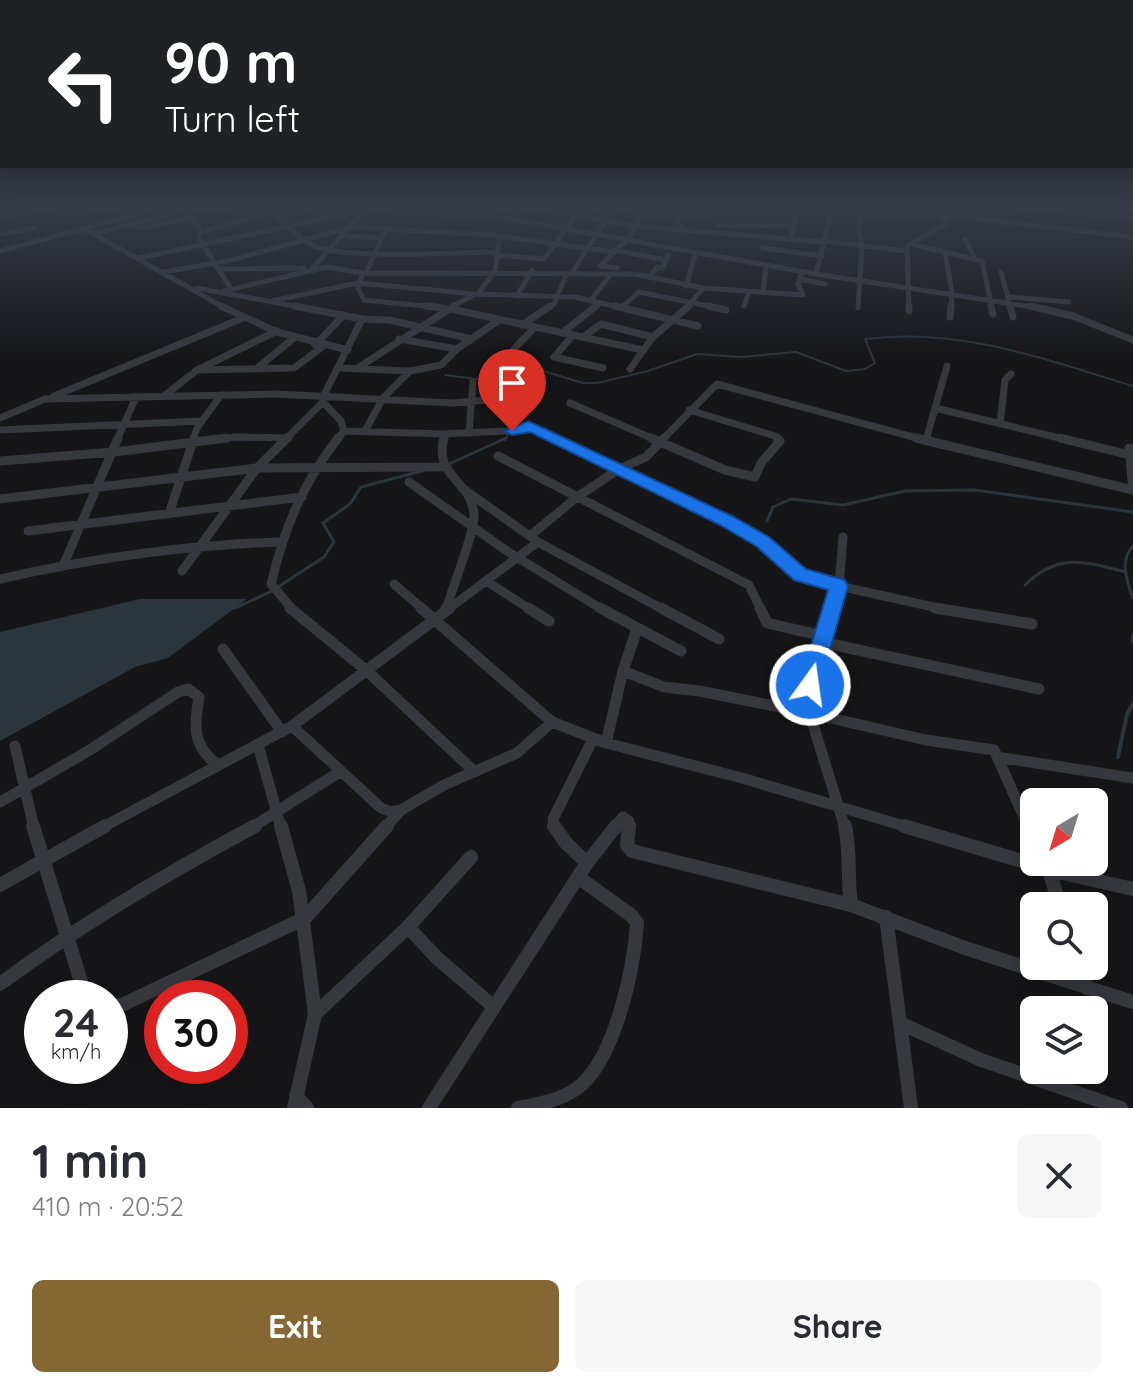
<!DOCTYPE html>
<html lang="en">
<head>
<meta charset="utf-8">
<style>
  body { margin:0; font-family:Quicksand,sans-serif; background:#f7f7f7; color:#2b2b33; height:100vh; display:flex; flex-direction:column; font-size:30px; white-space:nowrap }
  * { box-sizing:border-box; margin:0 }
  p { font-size:26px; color:#7c7c81 }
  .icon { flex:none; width:44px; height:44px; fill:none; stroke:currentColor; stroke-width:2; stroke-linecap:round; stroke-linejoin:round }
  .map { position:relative; height:1108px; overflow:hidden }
  .drawer { display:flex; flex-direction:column; background:#fff; flex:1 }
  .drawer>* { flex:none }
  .hud { position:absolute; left:0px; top:0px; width:1134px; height:168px; box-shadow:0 4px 20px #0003; background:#202124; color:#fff; overflow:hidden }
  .needle { width:52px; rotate:218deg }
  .tools { position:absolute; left:1020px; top:788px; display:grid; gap:16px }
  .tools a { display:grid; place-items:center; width:88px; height:88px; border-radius:12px; background:#fff; box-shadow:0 4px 20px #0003; font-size:40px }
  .speed { position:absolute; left:24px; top:980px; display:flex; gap:16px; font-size:40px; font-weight:700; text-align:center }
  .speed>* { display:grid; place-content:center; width:104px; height:104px; border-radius:50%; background:#fff; box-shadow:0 4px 20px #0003; line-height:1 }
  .speed small { font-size:20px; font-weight:400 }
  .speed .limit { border:12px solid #d22; background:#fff; color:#111 }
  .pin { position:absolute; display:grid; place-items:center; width:68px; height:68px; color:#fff; margin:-82px -34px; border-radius:50% 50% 50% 0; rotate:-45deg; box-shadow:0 0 8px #0007 }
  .pin .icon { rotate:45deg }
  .me { position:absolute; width:88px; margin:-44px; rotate:14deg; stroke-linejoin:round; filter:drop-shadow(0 0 6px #0008) }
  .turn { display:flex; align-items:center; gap:28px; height:168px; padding:0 32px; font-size:36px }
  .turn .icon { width:104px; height:104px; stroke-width:2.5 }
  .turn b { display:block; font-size:56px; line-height:68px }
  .round { display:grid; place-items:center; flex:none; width:84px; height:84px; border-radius:12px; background:#f7f7f7 }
  .head { display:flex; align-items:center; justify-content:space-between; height:136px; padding:0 32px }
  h1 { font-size:48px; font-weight:700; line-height:60px }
  .button { display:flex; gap:16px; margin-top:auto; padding:16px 32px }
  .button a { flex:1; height:92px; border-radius:12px; background:#856733; color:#fff; font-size:32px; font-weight:700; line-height:92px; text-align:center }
  .button a+a { background:#f7f7f7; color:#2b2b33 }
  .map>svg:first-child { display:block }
  .water { fill:#2c353c }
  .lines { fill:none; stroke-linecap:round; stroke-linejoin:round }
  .stream-far2 { stroke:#2c353c; stroke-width:2 }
  .stream-far1 { stroke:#2c353c; stroke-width:3 }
  .stream { stroke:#2c353c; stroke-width:4 }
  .minor-far4 { stroke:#37383d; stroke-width:5 }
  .minor-far3 { stroke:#37383d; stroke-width:7 }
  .minor-far2 { stroke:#37383d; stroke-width:9 }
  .minor-far1 { stroke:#37383d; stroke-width:11 }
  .minor { stroke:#37383d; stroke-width:14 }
  .route { fill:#1a73e8; stroke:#114b97; stroke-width:2 }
</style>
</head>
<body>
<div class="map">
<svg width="1133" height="1108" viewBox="0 0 1133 1108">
  <rect width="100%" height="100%" fill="#161618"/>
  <!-- water -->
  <path class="water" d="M140,599H247L168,658L135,667L0,741V632Z"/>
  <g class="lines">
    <!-- stream-far2 -->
    <path class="stream-far2" d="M445,375L483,380L520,369L543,371L583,383H597L648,371L697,354L741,357L796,352L846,371L865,369L875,363L865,339C959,327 1044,359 1133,386
      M505,440L534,389L527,371"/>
    <!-- stream-far1 -->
    <path class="stream-far1" d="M449,464L506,438
      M767,521L773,507L791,499L843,505L905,491L974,490L1133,512
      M1133,546C1119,560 1127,582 1133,598
      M1025,585C1059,552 1085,562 1126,572
      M278,587L324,557L334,542L323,523L350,504L361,487L422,471
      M235,608L272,591"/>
    <!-- stream -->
    <path class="stream" d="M1133,636V641
      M1118,757L1127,714L1133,704"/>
    <!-- minor-far4 -->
    <path class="minor-far4" d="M185,205L184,210L200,228L199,238L231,289
      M267,205C281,218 297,238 314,246C347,260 456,252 496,252
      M309,205L324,218
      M444,205L510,211
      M514,205L635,226L642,213L591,205
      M667,205L685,232
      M1010,205L1133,219
      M1115,205L1133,209
      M46,208L67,214L145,205
      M186,213L234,205
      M640,217L715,215
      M0,218L56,205
      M132,223L141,228L189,218
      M718,225L793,226
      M83,228L225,308
      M202,232L274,211
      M2,234L34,228
      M93,234L184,210
      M343,236L382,238
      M791,238L796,213L953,216L1133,237
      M965,239L975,259
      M824,241L906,251
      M912,244L982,261L992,308
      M763,248L822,256
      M614,250L665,260
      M0,251L170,205
      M945,252L952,293L951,308
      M496,255L544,259L583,205
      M139,258L365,210L505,218L816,274L1039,308
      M617,268L600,266L629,238L635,226L824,242
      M219,269L304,268
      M312,269L366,208
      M163,272L227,261L352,227L493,235L613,252
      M1001,272L1011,308
      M363,273L635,274L703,288L687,308
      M366,273L386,229
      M572,273L609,215
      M816,274L831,214
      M649,277L658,267L663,268L668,255
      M800,279L825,284
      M686,286L696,252
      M197,288L305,308
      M703,288L803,295L798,284L802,272
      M224,291L327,267L363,273L358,288L364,300
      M763,293L766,265
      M478,294L495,271L500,236
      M517,296L532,270
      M1009,297L1069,302
      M364,300L445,308
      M591,300L611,274
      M267,302L358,283L475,294L575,297L623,308
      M744,306L749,292
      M450,308L475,294
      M547,308L554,304L567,273
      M593,308L601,303
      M621,308L639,292L718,308
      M858,308L862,246L858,225L864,215
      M909,308L907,246L944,225L946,216"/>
    <!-- minor-far3 -->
    <path class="minor-far3" d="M221,306L277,332L348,350
      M295,306L362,319L389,320L472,339
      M426,306L451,309L643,350
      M615,306L698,326
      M708,306L726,310
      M909,306V311
      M991,306L993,314
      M1010,306L1013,317
      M1030,306L1073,316L1133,340
      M950,317L951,306
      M522,325L550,306
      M562,333L596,306
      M573,335L554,357L603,368
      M583,337L601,324L653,337
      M399,339L457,349
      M315,345L344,315
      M514,349L535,327
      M340,368L410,371L441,365L457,349L499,320
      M256,369L294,338
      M356,369L454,306
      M630,369L653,337L689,306
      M197,370L294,368L322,347
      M54,396L243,318
      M164,396L197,370L277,331
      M570,403L656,440
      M935,408L1068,440
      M689,410L775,436L779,440
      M0,418L45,399L277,394L452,403L499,399
      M1000,424L1005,380L1011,374
      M0,430L202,421
      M344,431L445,434L524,430L528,425L560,440
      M365,431L383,398L410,371
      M469,433L473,382
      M117,440L136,397
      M193,440L197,428L221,395
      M210,440L236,437L289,438
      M285,440L323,402
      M337,440L344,431L341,421L323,402L324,395L362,319
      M443,440L445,434
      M662,440L717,384L924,440
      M926,440L947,366"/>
    <!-- minor-far2 -->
    <path class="minor-far2" d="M444,438C433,477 472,480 474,515C475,533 452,587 446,610
      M555,438L726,520L763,541L800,575L839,586L843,537
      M651,438L725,470L755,477L761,463L780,441L777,438
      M916,438L1133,490L1129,448L1133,449
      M1060,438L1130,455
      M498,456L749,585L761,610
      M0,461L114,452L227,438
      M409,482L507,551L603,610
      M462,488L538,542L664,610
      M0,499L257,468L443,467
      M169,514L194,438
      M28,531L302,497
      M530,536L577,497L619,469L646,457L664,438
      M63,566L118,438
      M182,571L257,468L287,438
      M0,579C86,559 193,544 281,542
      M486,581L531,610
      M394,584L424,610
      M293,610L271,584C285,526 302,485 338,438
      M447,610L538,542
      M833,610L839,586L947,610"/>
    <!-- minor-far1 -->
    <path class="minor-far1" d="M290,608L367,671L475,772
      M421,608L552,722
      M528,608L549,621
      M600,608L681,651
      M661,608L719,639
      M760,608L767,623L823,636
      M833,608L807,705L845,828
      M935,608L1032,624
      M445,612L446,608
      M821,642L1039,689
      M223,649L282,732
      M623,671L664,687L700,691L809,713L926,740L994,750L1029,828
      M292,726L381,808L391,812L401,810L444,785L517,753L552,722L606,743L742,778L911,828
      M606,743L623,671L637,629
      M258,745L281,828
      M15,746L34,828
      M997,757L1133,778
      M0,802L90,750L178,692L188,689L199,697C194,727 192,746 218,765
      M101,828L292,726L450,608
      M251,828L341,771
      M385,828L401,810
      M555,828L553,819L593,739
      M614,828L623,817L629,821L628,828"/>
    <!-- minor -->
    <path class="minor" d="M33,826L86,998
      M281,826L299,891L315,1014L294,1108
      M554,826L566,843L587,863
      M629,826L627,845L632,851L851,905L965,948L1133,1002
      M845,826C851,853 847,878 851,905
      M904,826L1062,873L1133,889
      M1029,826L1034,838
      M1048,867L1060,906
      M0,885L105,826
      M886,917L900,1023
      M408,927L471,857
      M1080,966L1087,988
      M0,984C81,924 166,874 255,826
      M110,1007L124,1004L305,918L387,826
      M315,1014L408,927L437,958L494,1007
      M296,1096L307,1108
      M429,1108L587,863L616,826
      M518,1108C539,1104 558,1101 576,1089C615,1062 634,968 637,923L632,916L578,877
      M911,1108L900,1023L981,1060L1121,1108"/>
  </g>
  <!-- sky -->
  <linearGradient id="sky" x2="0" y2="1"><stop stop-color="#0c0c0d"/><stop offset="0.57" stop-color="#363c48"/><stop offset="1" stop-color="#363c48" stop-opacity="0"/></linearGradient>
  <rect width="1133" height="360" fill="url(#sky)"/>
  <!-- route -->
  <path class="route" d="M528,421L732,516L769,537L806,569L845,580L848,586L818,692L810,695L803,692L799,685L828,590L794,580L756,546L720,525L530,432L512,435L504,431Z"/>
</svg>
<div class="tools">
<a><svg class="needle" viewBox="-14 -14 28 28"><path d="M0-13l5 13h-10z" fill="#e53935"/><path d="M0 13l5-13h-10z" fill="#7c7c81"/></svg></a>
<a><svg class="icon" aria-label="search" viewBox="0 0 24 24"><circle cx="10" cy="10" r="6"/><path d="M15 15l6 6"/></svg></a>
<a><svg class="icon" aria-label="layers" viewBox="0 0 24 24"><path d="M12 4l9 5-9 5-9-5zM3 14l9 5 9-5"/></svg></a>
</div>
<div class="speed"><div>24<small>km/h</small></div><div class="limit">30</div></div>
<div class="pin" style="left:512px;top:431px;background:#d93025"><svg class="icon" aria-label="arrive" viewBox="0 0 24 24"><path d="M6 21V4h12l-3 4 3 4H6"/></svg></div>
<svg class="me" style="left:810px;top:685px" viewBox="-20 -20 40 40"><circle r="17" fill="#1a73e8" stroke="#fff" stroke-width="3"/><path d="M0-11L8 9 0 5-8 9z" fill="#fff"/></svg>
<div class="hud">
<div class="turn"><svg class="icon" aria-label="left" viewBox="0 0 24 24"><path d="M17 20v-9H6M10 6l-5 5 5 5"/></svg><div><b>90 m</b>Turn left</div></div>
</div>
</div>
<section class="drawer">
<div class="head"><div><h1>1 min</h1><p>410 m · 20:52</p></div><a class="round"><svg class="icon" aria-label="close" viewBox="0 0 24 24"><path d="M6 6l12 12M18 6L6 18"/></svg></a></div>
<div class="button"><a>Exit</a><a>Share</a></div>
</section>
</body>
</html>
